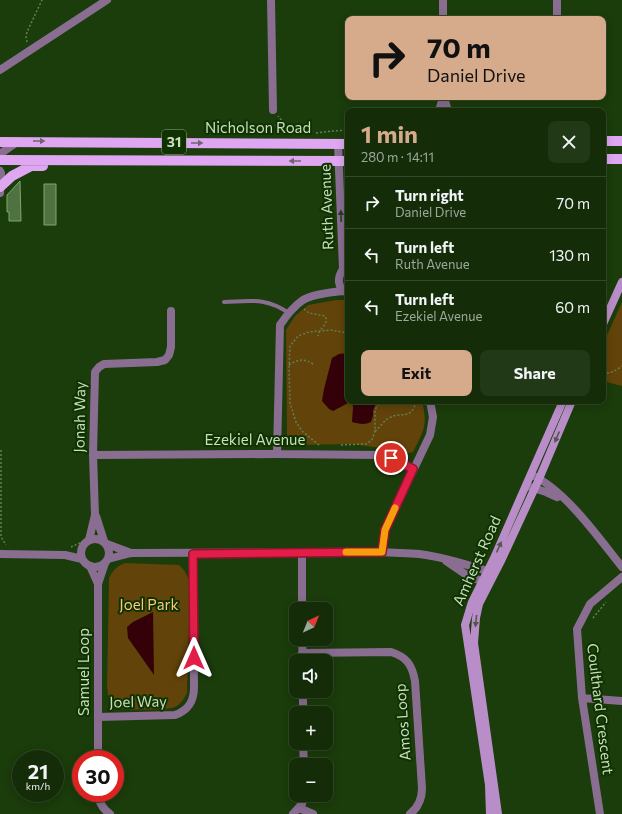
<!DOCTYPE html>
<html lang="en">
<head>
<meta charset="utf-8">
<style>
  body { margin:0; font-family:Commissioner,sans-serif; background:#213916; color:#f1f3f6; height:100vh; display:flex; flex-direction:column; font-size:15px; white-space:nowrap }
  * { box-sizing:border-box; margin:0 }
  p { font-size:13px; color:#9da89c }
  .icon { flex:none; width:22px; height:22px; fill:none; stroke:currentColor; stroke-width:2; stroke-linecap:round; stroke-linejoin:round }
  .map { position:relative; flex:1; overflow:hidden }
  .panel { position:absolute; left:345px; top:108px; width:261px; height:296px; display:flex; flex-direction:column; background:#142d08; border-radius:8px; box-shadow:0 2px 10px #0003,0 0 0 1px #334929 }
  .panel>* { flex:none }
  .banner { position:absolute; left:345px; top:16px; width:261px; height:84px; border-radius:8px; box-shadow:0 2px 10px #0003,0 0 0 1px #334929; background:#d6ab8b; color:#111; overflow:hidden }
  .needle { width:26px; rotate:43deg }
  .fabs { position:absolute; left:289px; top:602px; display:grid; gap:8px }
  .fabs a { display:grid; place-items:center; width:44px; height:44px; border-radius:8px; background:#142d08; box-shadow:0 2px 10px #0003,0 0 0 1px #334929; font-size:20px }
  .speed { position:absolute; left:12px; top:750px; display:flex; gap:8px; font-size:20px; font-weight:700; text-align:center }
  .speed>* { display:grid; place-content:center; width:52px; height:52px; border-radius:50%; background:#142d08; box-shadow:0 2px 10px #0003,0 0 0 1px #334929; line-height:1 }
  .speed small { font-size:10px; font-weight:400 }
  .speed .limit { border:6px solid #d22; background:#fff; color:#111 }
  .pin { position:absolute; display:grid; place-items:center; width:34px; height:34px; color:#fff; margin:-17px; border:2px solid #fff; border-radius:50%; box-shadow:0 1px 4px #0007 }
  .me { position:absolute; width:44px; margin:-22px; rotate:0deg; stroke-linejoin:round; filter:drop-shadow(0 0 3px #0008) }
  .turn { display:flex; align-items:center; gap:14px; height:84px; padding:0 16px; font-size:18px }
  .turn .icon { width:52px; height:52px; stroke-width:2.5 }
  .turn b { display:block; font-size:28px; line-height:34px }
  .round { display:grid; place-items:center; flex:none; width:42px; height:42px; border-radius:8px; background:#213916 }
  .headline { display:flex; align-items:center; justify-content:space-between; height:68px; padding:0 16px }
  h1 { font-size:24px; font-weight:700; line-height:30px; color:#d6ab8b }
  .button { display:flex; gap:8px; margin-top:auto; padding:8px 16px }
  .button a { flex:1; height:46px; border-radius:8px; background:#d6ab8b; color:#111; font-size:16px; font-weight:700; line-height:46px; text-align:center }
  .button a+a { background:#213916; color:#f1f3f6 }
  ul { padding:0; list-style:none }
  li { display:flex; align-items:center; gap:12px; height:52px; padding:0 16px; border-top:1px solid #334929 }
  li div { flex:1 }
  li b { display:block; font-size:15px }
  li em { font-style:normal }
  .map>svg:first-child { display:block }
  .green { fill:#624309 }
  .water { fill:#340109 }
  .building { fill:#507243; stroke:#7aaa68 }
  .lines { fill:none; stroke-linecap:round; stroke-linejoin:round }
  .path { stroke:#638056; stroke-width:1.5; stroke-dasharray:2 2; stroke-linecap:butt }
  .service { stroke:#896e92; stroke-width:4 }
  .minor { stroke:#896e92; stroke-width:8 }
  .tertiary { stroke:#896e92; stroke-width:8 }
  .secondary { stroke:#b98ec8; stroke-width:8 }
  .primary { stroke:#dfa7f2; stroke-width:10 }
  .oneway { fill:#6d666d }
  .oneway2 { fill:#283d1d }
  .oneway3 { fill:#545650 }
  .route-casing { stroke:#92132f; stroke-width:10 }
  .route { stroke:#e11d48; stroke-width:7 }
  .slow { stroke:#f59e0b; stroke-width:7 }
  .labels { text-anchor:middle; stroke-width:4; stroke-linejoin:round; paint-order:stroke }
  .shield { fill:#103100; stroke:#8fab84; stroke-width:1 }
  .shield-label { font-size:14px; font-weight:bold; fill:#c6dfbd }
  .street-label { font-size:15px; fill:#c6dfbd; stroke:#103100 }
  .park-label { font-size:15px; fill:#fac87c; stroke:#103100 }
</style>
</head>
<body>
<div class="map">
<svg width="622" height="814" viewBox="0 0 622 814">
  <rect width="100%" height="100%" fill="#1b3c0b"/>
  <!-- green -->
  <path class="green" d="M336,300H348V401H422C428,426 424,430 413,452L400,455L381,448L352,444L295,445L287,437L286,330L295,316L308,305Z
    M622,302V386L603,381V344Z
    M125,563L179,565C186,571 188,577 190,585L187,693C184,699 181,704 175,707C167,710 134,710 125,709C120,709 115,706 112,702C108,698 108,693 107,687L109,578C113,570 117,566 125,563Z"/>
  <!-- water -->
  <path class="water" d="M348,353V401H377L373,411V416L371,422C365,425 359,424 352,422L353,407L352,402H350L333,411L329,409L322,401L324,389L332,358L339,354Z
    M153,612L154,675L128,638L127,627L133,622Z"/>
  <!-- building -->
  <path class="building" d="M20,181L21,221H9V212H7V195Z
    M44,184H56V225H44Z"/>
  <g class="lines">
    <!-- path -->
    <path class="path" d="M27,42L26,37L27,32L42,0
      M316,133L333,131L348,130
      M267,134V126L280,125L283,122L278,116
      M304,309L309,313L325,316C330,324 319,328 318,336
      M289,365C298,359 306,358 314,365
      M603,372C610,375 616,370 622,366
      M375,431C380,428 383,421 389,418C401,411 412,421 416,401
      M319,445L302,431L296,422L290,403L289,368L290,346L298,336L309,332L331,330L348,333
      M341,445L366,444L372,440L375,431V410L380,401
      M1,450V537L6,545
      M71,547L82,542
      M593,618L606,602"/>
    <!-- service -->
    <path class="service" d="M224,302C251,301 265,297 289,313"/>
    <!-- minor -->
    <path class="minor" d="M271,0L273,110
      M443,0V19
      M557,0V19
      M0,70L107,0
      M444,97L448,111
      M439,111L443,97
      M338,144L343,269
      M346,268L343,269C337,278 337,287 347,293
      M277,454L280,325C286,316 294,306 303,300C313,294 332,292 343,291
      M93,455L277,454L379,455L391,458L413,469
      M532,475C566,491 598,537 622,567
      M527,486L546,492L557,497
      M96,516L104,541
      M89,540L95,515L93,455L95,372L99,367L104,364L157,362L165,360L169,355L171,347V311
      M302,552V609
      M382,552L385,530L430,435L433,417L430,401
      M90,566L98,584
      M302,639L303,661
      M302,653L391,652C407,657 412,665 415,681L422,788C422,799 419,807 410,814
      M303,691V713
      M582,698L622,701
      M98,717L175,715C189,710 194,701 194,687L193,553
      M303,743L304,765
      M98,759V584L105,563
      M99,793C98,802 103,809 110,814
      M299,808L313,814
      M293,814L302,804L304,795
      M600,814L582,698L577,629L590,604L622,577"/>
    <!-- tertiary -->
    <path class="tertiary" d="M0,154L17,142
      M0,171L1,173L0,193
      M81 553a14 14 0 1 1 28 0a14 14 0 1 1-28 0Z
      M107,544L131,553
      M0,554L65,555L82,559
      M108,559L131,553L382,552C394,553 407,553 419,554C444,557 469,565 493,573
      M446,561L465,574L488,584"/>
    <!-- secondary -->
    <path class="secondary" d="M603,324L622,282
      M490,814L489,785L465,625L472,602L494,558L563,401
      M498,814L474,643L476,618L479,604L501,561L539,479L572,401"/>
    <!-- primary -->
    <path class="primary" d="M603,141H622
      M0,142L348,144
      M603,159H622
      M0,160L348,161
      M0,187L12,176L31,166H43"/>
  </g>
  <!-- one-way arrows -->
  <defs><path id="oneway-solid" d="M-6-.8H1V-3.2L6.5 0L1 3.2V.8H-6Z"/></defs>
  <g class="oneway">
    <use href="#oneway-solid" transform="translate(39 141)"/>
    <use href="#oneway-solid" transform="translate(197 143)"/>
    <use href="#oneway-solid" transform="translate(295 161) rotate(-180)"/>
  </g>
  <use class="oneway2" href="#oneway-solid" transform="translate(341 216) rotate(-92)"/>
  <g class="oneway3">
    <use href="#oneway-solid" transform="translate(557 437) rotate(113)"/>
    <use href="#oneway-solid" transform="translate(499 547) rotate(-66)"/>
    <use href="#oneway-solid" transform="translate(476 621) rotate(96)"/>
  </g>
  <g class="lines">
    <defs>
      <path id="route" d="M194,658L193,554L382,552L385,530L413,469L391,458"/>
    </defs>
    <!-- route casing -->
    <use href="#route" class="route-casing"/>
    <!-- route -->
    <use href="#route" class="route"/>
    <!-- slow -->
    <path class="slow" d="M346,552H382L385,530L395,508"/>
  </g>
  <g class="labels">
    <!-- shield labels -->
    <rect class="shield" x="162" y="130" width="24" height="24" rx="3"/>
    <g class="shield-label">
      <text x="174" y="147">31</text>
    </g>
    <!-- street labels -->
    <g class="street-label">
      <text x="258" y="133">Nicholson Road</text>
      <text transform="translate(327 207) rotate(-92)" y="5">Ruth Avenue</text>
      <text transform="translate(80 417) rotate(-89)" y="5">Jonah Way</text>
      <text x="255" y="445">Ezekiel Avenue</text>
      <text transform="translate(477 561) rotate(-66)" y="5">Amherst Road</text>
      <text transform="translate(84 672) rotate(-90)" y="5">Samuel Loop</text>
      <text transform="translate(138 702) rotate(-1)" y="5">Joel Way</text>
      <text transform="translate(600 709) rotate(83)" y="5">Coulthard Crescent</text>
      <text transform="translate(403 722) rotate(-94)" y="5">Amos Loop</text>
    </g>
    <!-- park labels -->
    <g class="park-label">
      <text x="149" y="610">Joel Park</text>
    </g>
  </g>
</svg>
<div class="fabs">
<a><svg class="needle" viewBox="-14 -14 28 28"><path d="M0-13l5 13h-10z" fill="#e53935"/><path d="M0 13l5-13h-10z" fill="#9da89c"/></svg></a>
<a><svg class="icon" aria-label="sound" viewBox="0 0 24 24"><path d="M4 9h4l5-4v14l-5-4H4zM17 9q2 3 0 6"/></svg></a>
<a>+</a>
<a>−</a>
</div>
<div class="speed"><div>21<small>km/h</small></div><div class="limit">30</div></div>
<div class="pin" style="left:391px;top:458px;background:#d93025"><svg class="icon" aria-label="arrive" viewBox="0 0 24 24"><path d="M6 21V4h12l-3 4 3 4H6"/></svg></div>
<svg class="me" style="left:194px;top:658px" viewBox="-20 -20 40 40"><path d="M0-17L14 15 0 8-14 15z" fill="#e11d48" stroke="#fff" stroke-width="4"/></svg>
<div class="banner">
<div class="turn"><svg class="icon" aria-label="right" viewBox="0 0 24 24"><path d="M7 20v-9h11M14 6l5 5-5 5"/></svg><div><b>70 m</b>Daniel Drive</div></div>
</div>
<section class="panel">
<div class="headline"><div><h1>1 min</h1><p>280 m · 14:11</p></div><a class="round"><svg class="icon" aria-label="close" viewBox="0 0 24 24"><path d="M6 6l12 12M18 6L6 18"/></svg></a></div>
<ul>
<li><svg class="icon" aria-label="right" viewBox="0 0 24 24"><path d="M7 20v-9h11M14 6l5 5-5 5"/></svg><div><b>Turn right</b><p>Daniel Drive</p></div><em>70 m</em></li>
<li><svg class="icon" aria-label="left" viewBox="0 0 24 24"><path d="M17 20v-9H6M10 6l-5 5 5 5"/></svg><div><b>Turn left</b><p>Ruth Avenue</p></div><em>130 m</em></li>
<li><svg class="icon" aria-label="left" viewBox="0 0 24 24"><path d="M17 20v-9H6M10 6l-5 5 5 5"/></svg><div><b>Turn left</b><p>Ezekiel Avenue</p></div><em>60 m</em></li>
</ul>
<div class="button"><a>Exit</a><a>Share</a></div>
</section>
</div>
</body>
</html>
